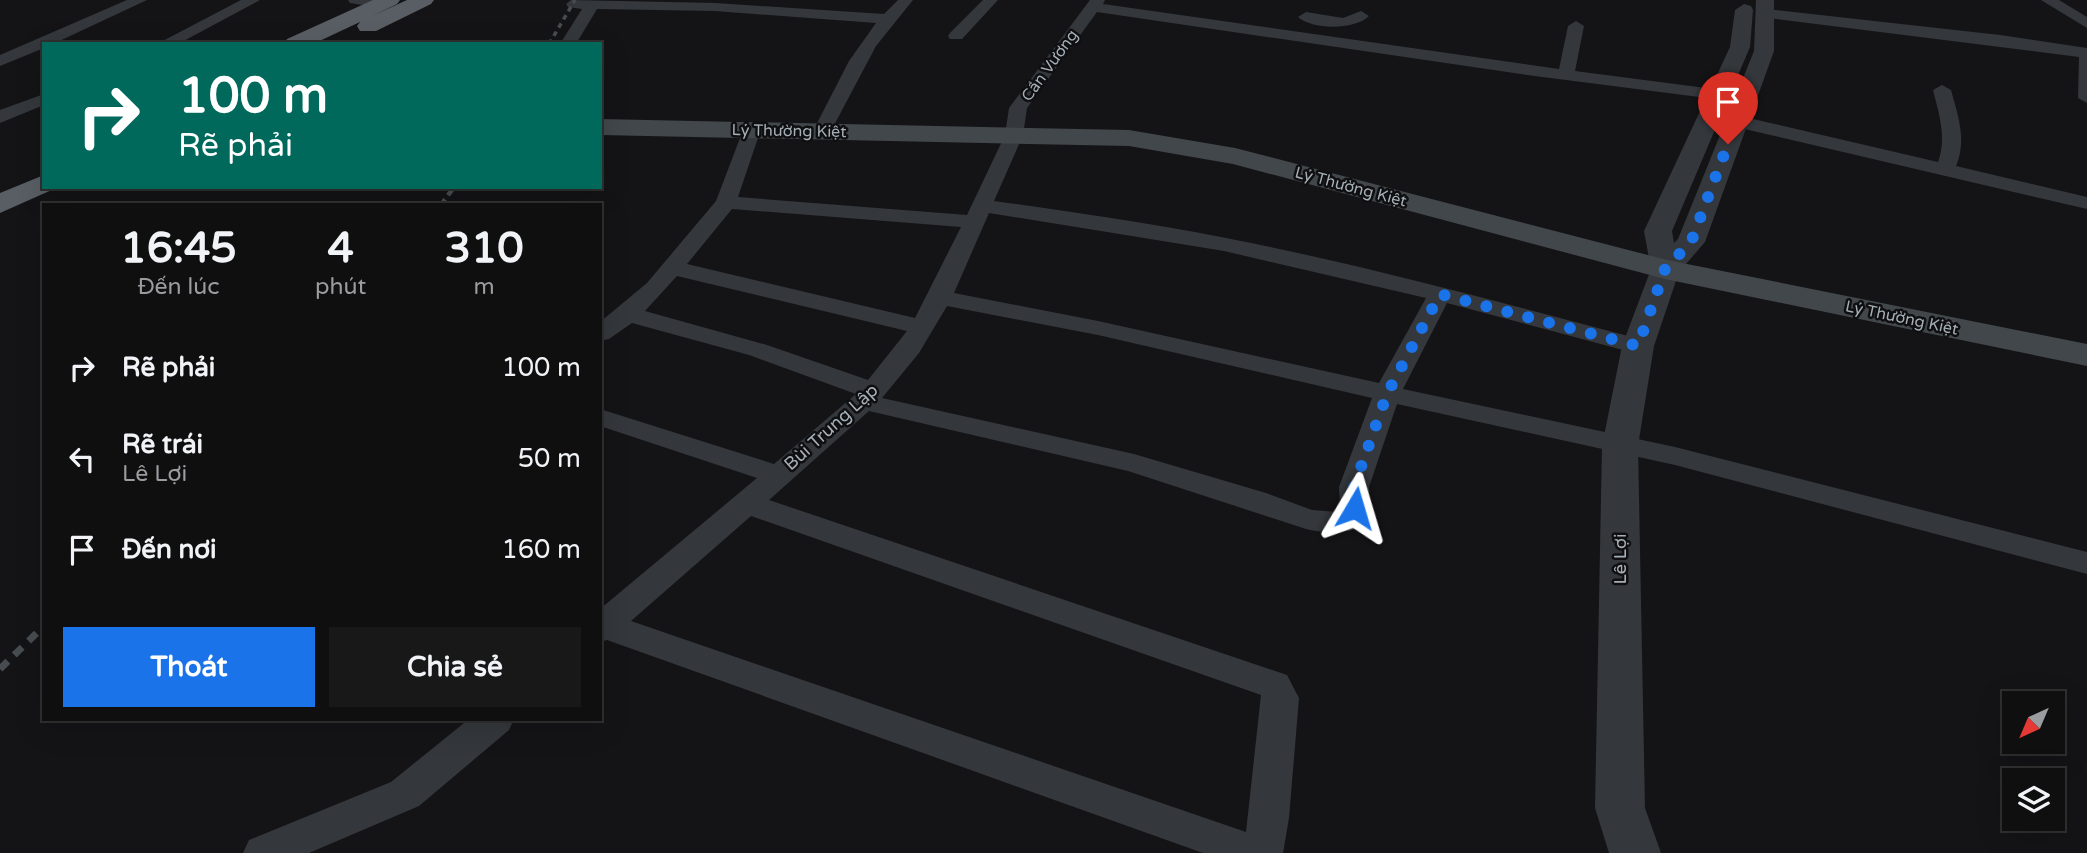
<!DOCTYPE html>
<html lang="vi">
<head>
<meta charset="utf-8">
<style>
  body { margin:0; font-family:"Varela Round",sans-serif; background:#181819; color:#f1f3f6; height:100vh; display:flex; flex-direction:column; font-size:26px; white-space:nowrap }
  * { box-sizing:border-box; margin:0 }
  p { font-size:23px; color:#9b9c9f }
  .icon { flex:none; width:38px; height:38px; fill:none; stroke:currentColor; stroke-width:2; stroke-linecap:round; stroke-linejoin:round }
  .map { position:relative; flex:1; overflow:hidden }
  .side { position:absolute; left:42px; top:203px; width:560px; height:518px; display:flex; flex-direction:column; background:#0f0f10; border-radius:0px; box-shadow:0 7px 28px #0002,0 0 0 2px #2f2f30 }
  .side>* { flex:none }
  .top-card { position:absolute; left:42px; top:42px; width:560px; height:147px; border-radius:0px; box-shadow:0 7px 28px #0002,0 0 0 2px #2f2f30; background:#00695c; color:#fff; overflow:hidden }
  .needle { width:46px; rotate:224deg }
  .tools { position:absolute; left:2002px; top:691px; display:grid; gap:14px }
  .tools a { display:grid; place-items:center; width:63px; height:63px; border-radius:0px; background:#0f0f10; box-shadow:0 7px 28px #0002,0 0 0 2px #2f2f30; font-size:35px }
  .pin { position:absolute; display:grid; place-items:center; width:60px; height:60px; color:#fff; margin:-72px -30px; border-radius:50% 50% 50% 0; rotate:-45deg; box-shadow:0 0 7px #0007 }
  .pin .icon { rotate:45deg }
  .me { position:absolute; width:77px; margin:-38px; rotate:7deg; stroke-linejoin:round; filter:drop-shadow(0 0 5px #0008) }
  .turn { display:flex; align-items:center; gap:24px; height:147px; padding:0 21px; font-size:32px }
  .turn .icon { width:91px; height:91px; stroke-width:2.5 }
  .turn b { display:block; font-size:49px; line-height:60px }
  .eta { display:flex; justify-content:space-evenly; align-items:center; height:119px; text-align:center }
  .eta b { font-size:42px; font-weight:700; line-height:49px }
  .primary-button { display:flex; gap:14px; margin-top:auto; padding:14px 21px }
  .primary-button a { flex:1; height:80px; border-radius:0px; background:#1a73e8; color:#fff; font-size:28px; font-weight:700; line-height:80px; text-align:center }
  .primary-button a+a { background:#181819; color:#f1f3f6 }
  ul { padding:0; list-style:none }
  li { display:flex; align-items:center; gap:21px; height:91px; padding:0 21px }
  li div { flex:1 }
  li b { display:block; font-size:26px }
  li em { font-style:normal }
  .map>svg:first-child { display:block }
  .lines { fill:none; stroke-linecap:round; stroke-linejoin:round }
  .minor { fill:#34373b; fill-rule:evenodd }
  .tertiary { fill:#34373b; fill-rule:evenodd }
  .secondary { fill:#42474b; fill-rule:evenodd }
  .trunk { fill:#585e64; fill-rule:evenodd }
  .rail-far2 { stroke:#474c50; stroke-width:3.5; stroke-dasharray:5 4.5; stroke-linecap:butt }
  .rail-far1 { stroke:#474c50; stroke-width:4.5; stroke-dasharray:7 5; stroke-linecap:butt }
  .rail { stroke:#474c50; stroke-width:7; stroke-dasharray:11 9; stroke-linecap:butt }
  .route { stroke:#1a73e8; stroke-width:12; stroke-dasharray:0 21.6 }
  .labels { text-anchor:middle; stroke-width:5; stroke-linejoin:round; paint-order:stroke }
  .far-street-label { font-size:16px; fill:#a4afb7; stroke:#0f0f11 }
  .street-label { font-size:18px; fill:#a4afb7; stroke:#0f0f11 }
</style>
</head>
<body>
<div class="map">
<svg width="2087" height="853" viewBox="0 0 2087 853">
  <rect width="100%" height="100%" fill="#141416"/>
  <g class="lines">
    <!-- minor -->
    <path class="minor" d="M127,0H147L53,44H44V48L0,66V55Z
      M241,0H260L178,44H157Z
      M348,0H383L388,4L381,8L350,3Z
      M571,0L715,3L884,14L898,0H913L876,46L831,131L822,137L813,131L849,61L876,23L715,11L597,9L576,44H560L582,9L568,7L566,4Z
      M983,0H998L962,39H950L948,36L950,33Z
      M1090,0H1105L1103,4L1559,69L1568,26L1576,21L1584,26L1575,71L1752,94L1755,98L1746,103L1527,75L1097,12L1027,108L1023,135L994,201C1082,213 1169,226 1256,244C1387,271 1517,307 1647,341L1651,346L1647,351L1638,354L1447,303L1403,389L1675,447L2087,552V574L1675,465L1397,404L1369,487L1370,507L1357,529C1339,534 1324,533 1306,529L1128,471L869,411L769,500L1287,675L1299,698L1289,818L1283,853H1203L607,640L600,642V609L757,478L600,426V409L774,464L856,394L749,355L632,323L609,339L600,341V322L647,283L716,201L745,125L752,123L761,129L738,197L967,215L1005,135L1009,108ZM732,209L961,227L915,318L687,264ZM989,213L1224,251L1426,298L1379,383L1098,321L954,293ZM677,276L907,331L868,380L767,345L645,311ZM947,306L1098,335L1372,398L1339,487L1340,507L1337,512L1312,510L1266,493L1134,454L882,398L919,353ZM751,516L1261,695L1246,832L631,621Z
      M2041,0H2059L2087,17V28Z
      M1766,9L2000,35L2087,48V103L2078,98L2079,57L1761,17L1758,14L1761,11Z
      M1361,11L1369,16C1355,30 1312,30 1298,17L1306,12L1343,18Z
      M1942,85L1951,90C1958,116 1967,140 1956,166L2087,197V209L1710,121L1701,115L1710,109L1938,162C1947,138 1939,114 1933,90Z
      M44,94V105L0,123V110Z
      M469,719H514L509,730L419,806L309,853H243L249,840L391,782Z"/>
    <!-- tertiary -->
    <path class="tertiary" d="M1756,0H1774V51L1705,242L1679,272L1654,346L1638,446L1645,808L1661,853H1609L1595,808L1602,446L1622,346L1651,269L1644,231L1730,47L1735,10L1744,4L1751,6L1753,10L1750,47L1672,231L1674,243L1678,239L1754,51Z"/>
    <!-- secondary -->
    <path class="secondary" d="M600,119L1129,130L1235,148L1667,260L2087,344V366L1665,279L1233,164L1129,146L600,135Z"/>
    <!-- trunk -->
    <path class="trunk" d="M373,0H400L397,4L372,16L407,0H434L431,4L376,31H360L357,26L360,22L313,44H284L287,39Z
      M44,175V187L54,189L0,213V193Z"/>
    <!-- rail-far2 -->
    <path class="rail-far2" d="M549,44L575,0"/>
    <!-- rail-far1 -->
    <path class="rail-far1" d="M441,205L454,187"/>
    <!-- rail -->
    <path class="rail" d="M0,669L44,626"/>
  </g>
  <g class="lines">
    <!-- route -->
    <path class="route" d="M1355,508L1354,487L1387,394L1440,294L1638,346L1665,269L1691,242L1728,144"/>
  </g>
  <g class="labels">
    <!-- far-street labels -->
    <g class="far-street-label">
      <text transform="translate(1049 65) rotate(-54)" y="6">Cần Vương</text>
      <text transform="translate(789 130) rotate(1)" y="6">Lý Thường Kiệt</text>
      <text transform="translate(1351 186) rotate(15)" y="6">Lý Thường Kiệt</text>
      <text transform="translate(1902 317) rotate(12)" y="6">Lý Thường Kiệt</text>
    </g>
    <!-- street labels -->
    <g class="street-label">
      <text transform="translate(831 427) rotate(-42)" y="6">Bùi Trung Lập</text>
      <text transform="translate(1620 559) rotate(-90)" y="6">Lê Lợi</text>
    </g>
  </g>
</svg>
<div class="tools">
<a><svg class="needle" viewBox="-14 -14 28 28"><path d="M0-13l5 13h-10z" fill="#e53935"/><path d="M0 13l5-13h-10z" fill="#9b9c9f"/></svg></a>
<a><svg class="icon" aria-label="layers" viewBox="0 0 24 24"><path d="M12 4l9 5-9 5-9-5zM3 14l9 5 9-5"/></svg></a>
</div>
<div class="pin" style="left:1728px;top:144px;background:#d93025"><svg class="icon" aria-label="arrive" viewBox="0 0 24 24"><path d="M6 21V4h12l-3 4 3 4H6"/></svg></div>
<svg class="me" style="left:1355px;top:508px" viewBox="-20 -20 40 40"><path d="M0-17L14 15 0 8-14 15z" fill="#1a73e8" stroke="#fff" stroke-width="4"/></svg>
<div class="top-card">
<div class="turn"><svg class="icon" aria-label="right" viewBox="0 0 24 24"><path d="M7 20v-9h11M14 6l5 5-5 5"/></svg><div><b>100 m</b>Rẽ phải</div></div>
</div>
<section class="side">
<div class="eta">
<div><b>16:45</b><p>Đến lúc</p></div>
<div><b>4</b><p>phút</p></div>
<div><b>310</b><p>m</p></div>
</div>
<ul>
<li><svg class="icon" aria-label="right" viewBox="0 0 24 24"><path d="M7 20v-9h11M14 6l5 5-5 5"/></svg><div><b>Rẽ phải</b></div><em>100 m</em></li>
<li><svg class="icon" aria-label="left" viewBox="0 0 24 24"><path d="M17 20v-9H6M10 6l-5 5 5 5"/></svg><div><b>Rẽ trái</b><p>Lê Lợi</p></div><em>50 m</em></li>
<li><svg class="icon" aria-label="arrive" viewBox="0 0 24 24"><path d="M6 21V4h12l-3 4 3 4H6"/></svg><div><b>Đến nơi</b></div><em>160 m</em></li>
</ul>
<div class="primary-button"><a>Thoát</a><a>Chia sẻ</a></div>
</section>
</div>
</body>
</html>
